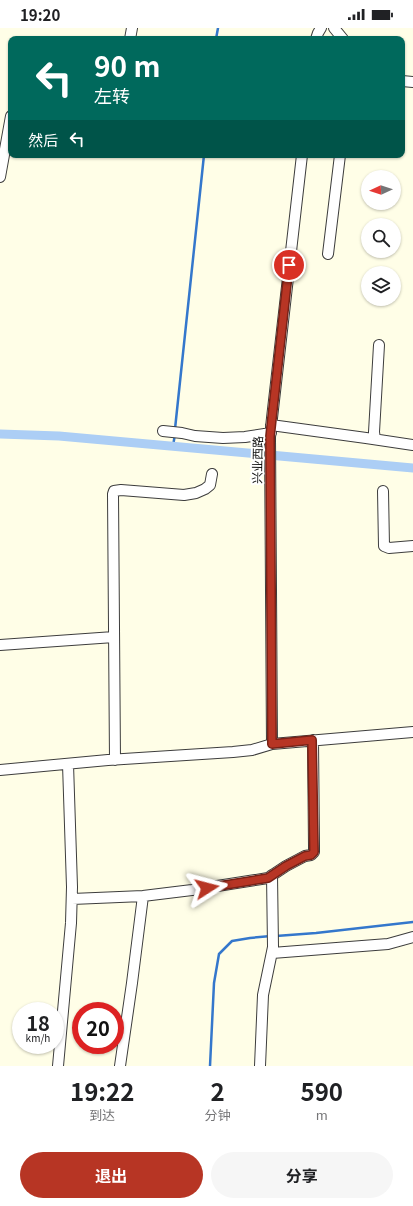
<!DOCTYPE html>
<html lang="zh">
<head>
<meta charset="utf-8">
<style>
  body { margin:0; font-family:Georgia,"Noto Sans SC",serif; background:#f6f6f6; color:#202124; height:100vh; display:flex; flex-direction:column; font-size:15px; white-space:nowrap }
  * { box-sizing:border-box; margin:0 }
  p { font-size:13px; color:#757577 }
  .icon { flex:none; width:22px; height:22px; fill:none; stroke:currentColor; stroke-width:2; stroke-linecap:round; stroke-linejoin:round }
  .map { position:relative; height:1038px; overflow:hidden }
  .details { display:flex; flex-direction:column; background:#fff; flex:1 }
  .details>* { flex:none }
  .hud { position:absolute; left:8px; top:8px; width:397px; height:122px; border-radius:8px; box-shadow:0 1px 3px #0004; background:#00695c; color:#fff; overflow:hidden }
  .needle { width:26px; rotate:267deg }
  .tools { position:absolute; left:361px; top:142px; display:grid; gap:8px }
  .tools a { display:grid; place-items:center; width:40px; height:40px; border-radius:50%; background:#fff; box-shadow:0 1px 3px #0004; font-size:20px }
  .speed { position:absolute; left:12px; top:974px; display:flex; gap:8px; font-size:20px; font-weight:700; text-align:center }
  .speed>* { display:grid; place-content:center; width:52px; height:52px; border-radius:50%; background:#fff; box-shadow:0 1px 3px #0004; line-height:1 }
  .speed small { font-size:10px; font-weight:400 }
  .speed .limit { border:6px solid #d22; background:#fff; color:#111 }
  .pin { position:absolute; display:grid; place-items:center; width:34px; height:34px; color:#fff; margin:-17px; border:2px solid #fff; border-radius:50%; box-shadow:0 1px 4px #0007 }
  .me { position:absolute; width:44px; margin:-22px; rotate:81deg; stroke-linejoin:round; filter:drop-shadow(0 0 3px #0008) }
  .turn { display:flex; align-items:center; gap:14px; height:84px; padding:0 20px; font-size:18px }
  .turn .icon { width:52px; height:52px; stroke-width:2.5 }
  .turn b { display:block; font-size:28px; line-height:34px }
  .then { display:flex; align-items:center; height:38px; padding:0 20px; background:#0003; gap:8px; font-size:15px }
  .eta { display:flex; justify-content:space-evenly; align-items:center; height:68px; text-align:center }
  .eta b { font-size:24px; font-weight:700; line-height:28px }
  .cta { display:flex; gap:8px; margin-top:auto; padding:8px 20px }
  .cta a { flex:1; height:46px; border-radius:24px; background:#b73524; color:#fff; font-size:16px; font-weight:700; line-height:46px; text-align:center }
  .cta a+a { background:#f6f6f6; color:#202124 }
  .status { display:flex; justify-content:space-between; align-items:center; height:28px; padding:0 20px; background:#fff; direction:ltr }
  .status svg { height:11px; fill:currentColor }
  .map>svg:first-child { display:block }
  .lines { fill:none; stroke-linecap:round; stroke-linejoin:round }
  .stream { stroke:#3477cc; stroke-width:2.5 }
  .canal { stroke:#accef5; stroke-width:9 }
  .minor-casing { stroke:#3d3d3d; stroke-width:12 }
  .minor { stroke:#fff; stroke-width:10 }
  .route-casing { stroke:#772217; stroke-width:10 }
  .route { stroke:#b73524; stroke-width:7 }
  .labels { text-anchor:middle; stroke-width:4; stroke-linejoin:round; paint-order:stroke }
  .street-label { font-size:12px; fill:#0a0a0a; stroke:#fff }
</style>
</head>
<body>
<div class="status"><b>19:20</b><svg viewBox="0 0 49 12"><path d="M0 12V9h3v3zM5 12V6h3v6zM10 12V3h3v9zM15 12V0h3v12zM26 1h20v11H26zM47 4h2v5h-2z"/></svg></div>
<div class="map">
<svg width="413" height="1038" viewBox="0 0 413 1038">
  <rect width="100%" height="100%" fill="#fffee7"/>
  <g class="lines">
    <!-- stream -->
    <path class="stream" d="M216,11L218,0
      M175,401L204,127
      M173,418L175,406
      M276,908L316,905L413,894
      M210,1038L214,955L219,926L232,913L250,910L271,908"/>
    <!-- canal -->
    <path class="canal" d="M0,406L59,408L413,440"/>
    <defs>
      <path id="minor" d="M334,0L343,11
        M130,11L132,0
        M316,11L318,5L321,0
        M402,53L413,54
        M0,149L11,88
        M328,226L340,127
        M271,397L366,410L413,417
        M163,403L182,405L195,408L223,410L245,409L271,405
        M375,411L374,404L379,317
        M383,463L384,518L389,520L413,518
        M0,617L114,609
        M272,716L270,409L272,390L302,127
        M115,732L113,466L114,463L121,462L184,467L196,465L205,461L210,457L212,446
        M0,742L108,732L233,724L252,722L272,716L413,704
        M72,871L143,868L192,862L268,850L286,838L305,828L311,827L314,824V817L313,712
        M272,925L388,916L413,909
        M58,1038L71,895L72,859L68,736
        M120,1038L132,955L143,868
        M260,1038L263,967L273,919L272,847"/>
    </defs>
    <!-- minor casing -->
    <use href="#minor" class="minor-casing"/>
    <!-- minor -->
    <use href="#minor" class="minor"/>
  </g>
  <g class="lines">
    <defs>
      <path id="route" d="M207,860L268,850L286,838L305,828L311,827L314,824L312,712L272,716L270,409L272,390L289,237"/>
    </defs>
    <!-- route casing -->
    <use href="#route" class="route-casing"/>
    <!-- route -->
    <use href="#route" class="route"/>
  </g>
  <g class="labels">
    <!-- street labels -->
    <g class="street-label">
      <text transform="translate(258 432) rotate(-89)" y="4">兴业西路</text>
    </g>
  </g>
</svg>
<div class="tools">
<a><svg class="needle" viewBox="-14 -14 28 28"><path d="M0-13l5 13h-10z" fill="#e53935"/><path d="M0 13l5-13h-10z" fill="#757577"/></svg></a>
<a><svg class="icon" aria-label="search" viewBox="0 0 24 24"><circle cx="10" cy="10" r="6"/><path d="M15 15l6 6"/></svg></a>
<a><svg class="icon" aria-label="layers" viewBox="0 0 24 24"><path d="M12 4l9 5-9 5-9-5zM3 14l9 5 9-5"/></svg></a>
</div>
<div class="speed"><div>18<small>km/h</small></div><div class="limit">20</div></div>
<div class="pin" style="left:289px;top:237px;background:#d93025"><svg class="icon" aria-label="arrive" viewBox="0 0 24 24"><path d="M6 21V4h12l-3 4 3 4H6"/></svg></div>
<svg class="me" style="left:207px;top:860px" viewBox="-20 -20 40 40"><path d="M0-17L14 15 0 8-14 15z" fill="#b73524" stroke="#fff" stroke-width="4"/></svg>
<div class="hud">
<div class="turn"><svg class="icon" aria-label="left" viewBox="0 0 24 24"><path d="M17 20v-9H6M10 6l-5 5 5 5"/></svg><div><b>90 m</b>左转</div></div>
<div class="then">然后<svg class="icon" aria-label="left" viewBox="0 0 24 24"><path d="M17 20v-9H6M10 6l-5 5 5 5"/></svg></div>
</div>
</div>
<section class="details">
<div class="eta">
<div><b>19:22</b><p>到达</p></div>
<div><b>2</b><p>分钟</p></div>
<div><b>590</b><p>m</p></div>
</div>
<div class="cta"><a>退出</a><a>分享</a></div>
</section>
</body>
</html>
